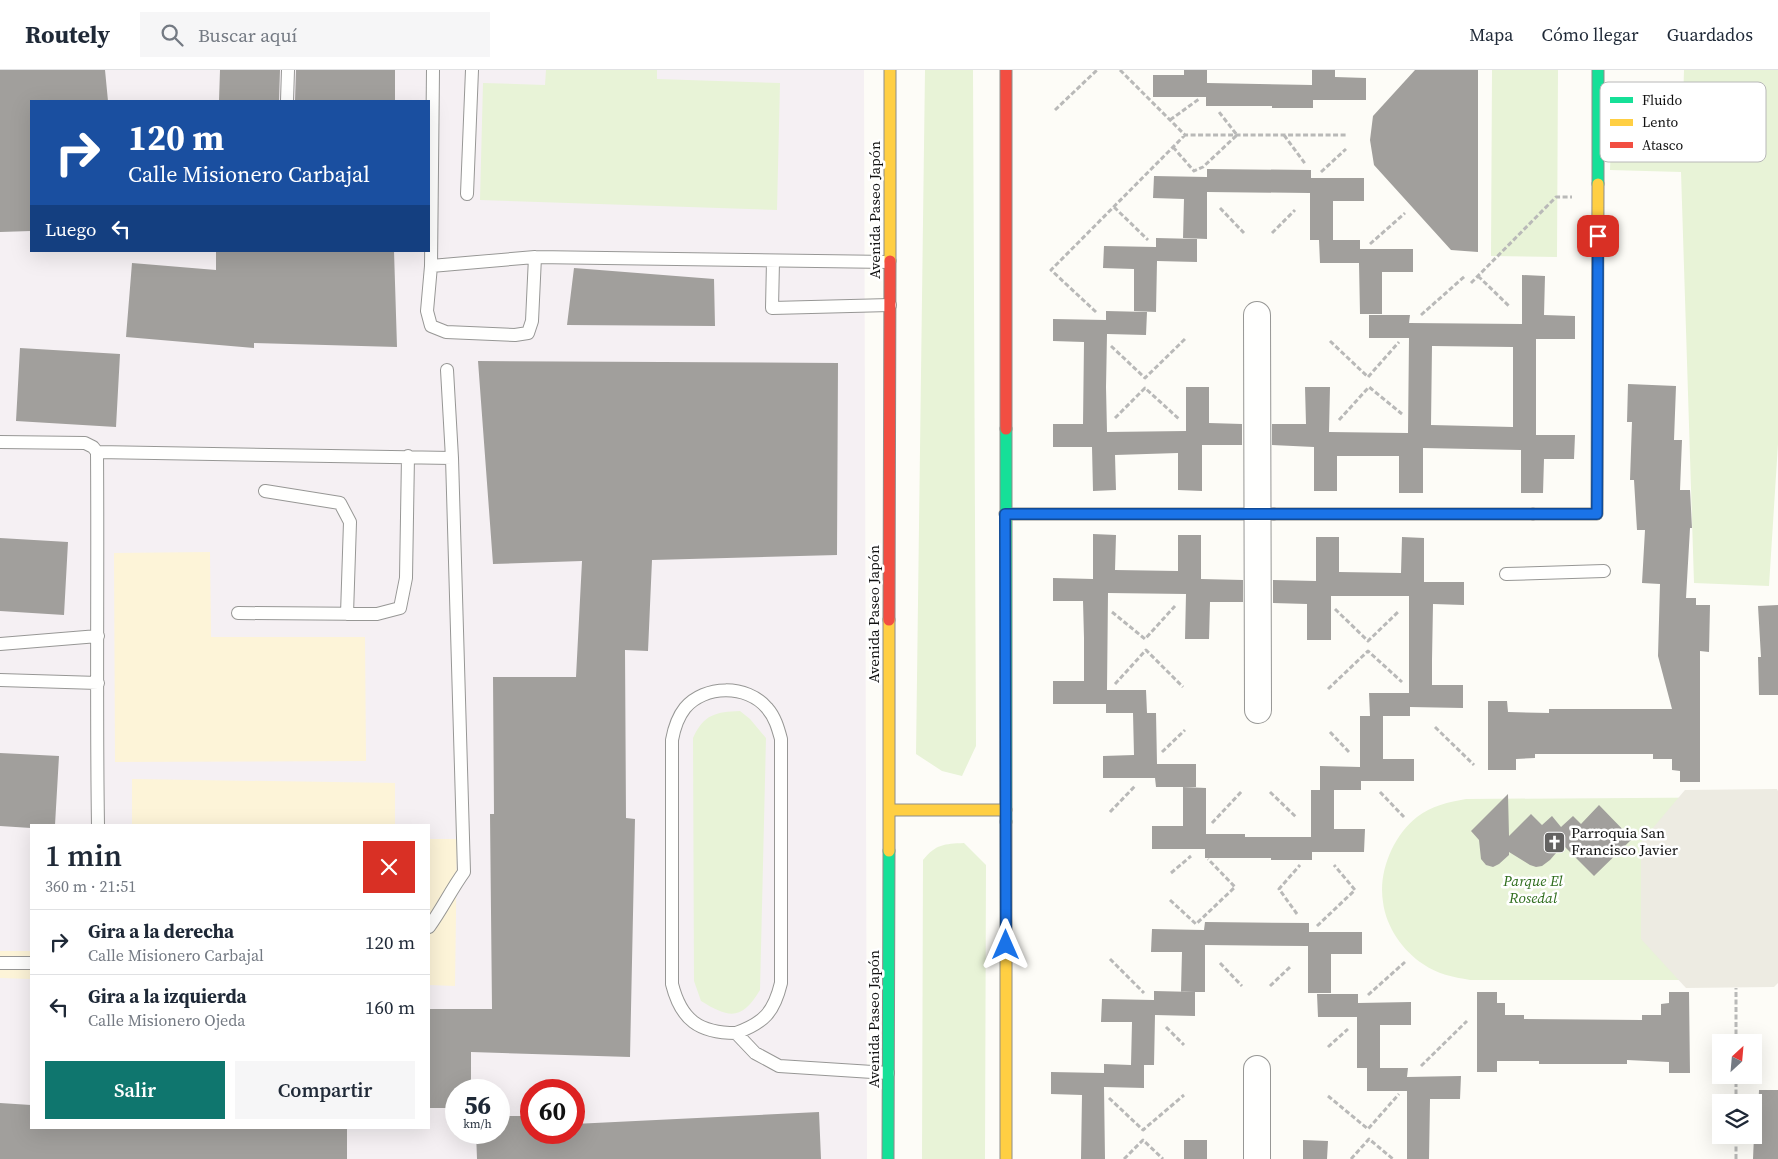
<!DOCTYPE html>
<html lang="es">
<head>
<meta charset="utf-8">
<style>
  body { margin:0; font-family:"Source Serif 4",serif; background:#f6f6f7; color:#1f2937; height:100vh; display:flex; flex-direction:column; font-size:19px; white-space:nowrap }
  * { box-sizing:border-box; margin:0 }
  p { font-size:16px; color:#747a83 }
  .icon { flex:none; width:28px; height:28px; fill:none; stroke:currentColor; stroke-width:2; stroke-linecap:round; stroke-linejoin:round }
  .map { position:relative; flex:1; overflow:hidden }
  .side { position:absolute; left:30px; top:754px; width:400px; height:305px; display:flex; flex-direction:column; background:#fff; border-radius:0px; box-shadow:0 5px 20px #0002 }
  .side>* { flex:none }
  .banner { position:absolute; left:30px; top:30px; width:400px; height:152px; border-radius:0px; box-shadow:0 5px 20px #0002; background:#1a4fa0; color:#fff; overflow:hidden }
  .needle { width:32px; rotate:26deg }
  .fabs { position:absolute; left:1712px; top:964px; display:grid; gap:10px }
  .fabs a { display:grid; place-items:center; width:50px; height:50px; border-radius:0px; background:#fff; box-shadow:0 5px 20px #0002; font-size:25px }
  .speed { position:absolute; left:445px; top:1009px; display:flex; gap:10px; font-size:25px; font-weight:700; text-align:center }
  .speed>* { display:grid; place-content:center; width:65px; height:65px; border-radius:50%; background:#fff; box-shadow:0 5px 20px #0002; line-height:1 }
  .speed small { font-size:12px; font-weight:400 }
  .speed .limit { border:8px solid #d22; background:#fff; color:#111 }
  .pin { position:absolute; display:grid; place-items:center; width:42px; height:42px; color:#fff; margin:-21px; border-radius:10px; box-shadow:0 2px 8px #0006 }
  .me { position:absolute; width:55px; margin:-28px; rotate:0deg; stroke-linejoin:round; filter:drop-shadow(0 0 4px #0008) }
  .turn { display:flex; align-items:center; gap:18px; height:105px; padding:0 15px; font-size:22px }
  .turn .icon { width:65px; height:65px; stroke-width:2.5 }
  .turn b { display:block; font-size:35px; line-height:42px }
  .then { display:flex; align-items:center; height:48px; padding:0 15px; background:#0003; gap:10px; font-size:19px }
  .round { display:grid; place-items:center; flex:none; width:52px; height:52px; border-radius:0px; background:#f6f6f7 }
  .headline { display:flex; align-items:center; justify-content:space-between; height:85px; padding:0 15px }
  h1 { font-size:30px; font-weight:600; line-height:38px }
  .button { display:flex; gap:10px; margin-top:auto; padding:10px 15px }
  .button a { flex:1; height:58px; border-radius:0px; background:#0f766e; color:#fff; font-size:20px; font-weight:600; line-height:58px; text-align:center }
  .button a+a { background:#f6f6f7; color:#1f2937 }
  ul { padding:0; list-style:none }
  li { display:flex; align-items:center; gap:15px; height:65px; padding:0 15px; border-top:1px solid #e0e1e3 }
  li div { flex:1 }
  li b { display:block; font-size:19px }
  li em { font-style:normal }
  header { display:flex; align-items:center; gap:30px; box-sizing:border-box; height:70px; padding:0 25px; background:#fff; border-bottom:1px solid #e0e1e3 }
  header strong { font-size:24px }
  nav { display:flex; gap:28px; margin-inline-start:auto; font-size:18px }
  .search { width:350px; height:45px; background:#f6f6f7; display:flex; align-items:center; gap:12px; box-sizing:border-box; padding:0 18px; border-radius:0px; color:#747a83; font-size:19px }
  .map>svg:first-child { display:block }
  .industrial { fill:#f5f0f3; fill-rule:evenodd }
  .green { fill:#e8f3d7 }
  .sand { fill:#fdf4d8 }
  .plaza { fill:#edebe2 }
  .building { fill:#a19f9c; fill-rule:evenodd }
  .lines { fill:none; stroke-linecap:round; stroke-linejoin:round }
  .lane-casing { stroke:#979795; stroke-width:14 }
  .street-casing { stroke:#979795; stroke-width:28 }
  .fast-casing { stroke:#8e8d8b; stroke-width:13 }
  .slow-casing { stroke:#8e8d8b; stroke-width:13 }
  .jam-casing { stroke:#8e8d8b; stroke-width:13 }
  .path { stroke:#b9b9b8; stroke-width:3; stroke-dasharray:5 2.5; stroke-linecap:butt }
  .lane { stroke:#fffffe; stroke-width:12 }
  .street { stroke:#fffffe; stroke-width:26 }
  .fast { stroke:#16e098; stroke-width:11 }
  .slow { stroke:#ffcf43; stroke-width:11 }
  .jam { stroke:#f24e42; stroke-width:11 }
  .route-casing { stroke:#114b97; stroke-width:12 }
  .route { stroke:#1a73e8; stroke-width:9 }
  .labels { text-anchor:middle; stroke-width:5; stroke-linejoin:round; paint-order:stroke }
  .street-label { font-size:15px; fill:#111; stroke:#fff }
  .poi-label { font-size:15px; fill:#111; stroke:#fff; text-anchor:start }
  .park-label { font-size:15px; font-style:italic; fill:#2f6d1d; stroke:#fff }
  .key { fill:#fff; stroke:#b8b8b8; stroke-width:1 }
  .key-label { font-size:14px; fill:#111 }
</style>
</head>
<body>
<header>
<strong>Routely</strong>
<div class="search"><svg class="icon" aria-label="search" viewBox="0 0 24 24"><circle cx="10" cy="10" r="6"/><path d="M15 15l6 6"/></svg>Buscar aquí</div>
<nav><a>Mapa</a><a>Cómo llegar</a><a>Guardados</a></nav>
</header>
<div class="map">
<svg width="1778" height="1089" viewBox="0 0 1778 1089">
  <rect width="100%" height="100%" fill="#fdfcf7"/>
  <!-- industrial -->
  <path class="industrial" d="M0,0H864L867,1089H0ZM31,31H429V181H31ZM31,755H429V1058H31ZM456,1020H499V1062H456ZM531,1020H574V1062H531Z"/>
  <!-- green -->
  <path class="green" d="M546,0H657V9L780,13L777,140L480,130L483,13L545,15Z
    M925,0H973L976,676L962,706L942,701L916,684Z
    M1492,0H1558L1557,187L1491,186Z
    M1684,0H1778V374L1769,516L1694,513L1681,102L1610,100L1612,39L1683,34Z
    M740,641L750,649L766,668L760,920C742,950 730,949 701,931L694,911L693,668C704,644 716,642 740,641Z
    M1778,727V910H1470C1453,907 1437,904 1423,894C1403,881 1386,857 1383,832C1378,802 1393,766 1417,747C1431,736 1449,732 1466,729Z
    M964,773L986,795L985,1089H922L923,790C936,774 944,774 964,773Z"/>
  <!-- sand -->
  <path class="sand" d="M210,482L211,567H365L366,691L115,692L114,483Z
    M132,709L395,713V755H132Z
    M429,769H457L455,916L429,915Z
    M0,881H31V909L0,908Z"/>
  <!-- plaza -->
  <path class="plaza" d="M1777,719L1778,721V913L1774,917L1686,918L1641,869V772L1685,720Z"/>
  <!-- building -->
  <path class="building" d="M0,0H105L108,31H31V161L0,162Z
    M220,0H280L279,31H219Z
    M296,0H395V31H295Z
    M1184,0H1207V13L1312,15V0H1335V7L1366,8V30H1313V38H1272V36H1206V27H1153V5H1184Z
    M1415,0H1478V182L1451,180L1374,95L1370,70L1373,46Z
    M1207,99L1311,100V108H1364V131H1333V170H1310V123L1207,122V169L1183,168L1184,129L1153,128L1154,106L1207,107Z
    M1156,168L1197,169V192L1157,191L1156,242L1134,241V199L1103,198L1104,176L1156,177Z
    M1319,170H1360V179H1413V202H1382V244H1360L1359,193H1320Z
    M216,181H394L397,277L254,273V278L126,267L132,193L216,200Z
    M574,198L714,209L715,256L567,255Z
    M1522,205L1545,206L1544,245L1575,246V269H1536V365H1575L1574,389H1544L1543,423H1521V380L1423,378V423H1399V386H1337V421H1314V377L1272,375V354H1306L1305,317H1330L1329,362L1408,363L1409,268H1369V245H1410L1409,253L1522,254ZM1432,276L1513,277V357L1431,355Z
    M1106,241L1147,242L1146,265L1107,264L1106,317L1107,362L1186,361V317H1209V353L1242,354V375H1202V421L1178,420V383L1115,385L1116,420L1093,421L1092,377H1053V354H1083L1084,272L1053,271V249L1106,250Z
    M20,278L120,284L116,357L16,351Z
    M478,291L838,293L837,485L652,490L648,581L625,580L626,748L635,749L630,987L471,982V1020H456V1038H429V939H492L490,744H494L493,607H576L582,491L493,494Z
    M1628,314L1676,316L1674,370H1682L1680,420H1690L1692,458H1690L1686,528H1696V535H1710L1709,582L1700,581V712H1680V701L1672,700V689H1653V684H1535V688L1516,689V700H1488V631H1507L1508,642L1549,643V639H1672L1658,586L1660,514L1642,513L1645,460H1637L1634,410H1630L1632,352H1627Z
    M1093,464L1116,465L1115,500L1178,501V465H1201V509L1243,510V532H1210L1209,569H1185L1186,524L1108,523L1107,620H1146L1147,643H1106V634H1053V611H1084V568L1083,531H1053V508L1093,509Z
    M1316,467H1339V502L1401,503L1402,467L1424,468V512H1464V535L1433,534L1432,590V615H1463V638L1410,637V646H1370L1369,623H1409V526H1331V570H1307V534L1273,533V510L1316,511Z
    M0,468L68,472L64,545L0,541Z
    M1778,535V625H1759L1758,587H1761L1758,536Z
    M1133,643H1156L1157,694H1196V717H1156L1155,708H1103V686L1134,685Z
    M1360,646H1383V689H1414V711H1361V720H1320V696L1360,697Z
    M0,683L59,686L55,755H31V758L0,756Z
    M1183,717L1206,718V764H1245V767H1311V720H1334V759H1365L1364,782H1312V790H1271V788H1205V779H1152V756H1183Z
    M1508,724L1509,766L1531,744L1542,755L1552,746L1561,757L1573,746L1581,754L1599,735L1632,769L1594,806L1563,775L1550,790L1542,796L1536,797L1530,795L1509,782V785L1499,794L1493,797L1486,795L1481,789L1479,770L1471,761Z
    M1205,852L1309,853V862H1362V884H1331V923H1308V876L1205,875V922H1181L1182,882H1151L1152,859L1204,860Z
    M1154,921L1195,922V946L1155,945L1154,995H1144V1018L1104,1017L1105,1089H1081L1082,1025L1051,1024V1002L1104,1003V994L1131,995L1132,952H1101L1102,929L1154,930Z
    M1477,922H1497V933H1505V945H1524V949L1642,950V945H1661V934L1669,933V922H1689L1690,1003H1669V992L1627,990V994H1539V991H1497V1002H1477Z
    M1317,924H1358V933L1411,932V955H1380V998H1357V947H1318Z
    M1367,998H1408L1407,1007L1461,1006L1460,1029H1430L1429,1089H1407V1021H1367Z
    M1759,1020H1778V1089H1753L1754,1066H1757Z
    M0,1033L31,1035V1058H347V1089H0Z
    M819,1042L821,1089H477L476,1062H499V1046H531V1062H574V1054Z
    M1184,1070H1207V1089H1184Z
    M1303,1070L1328,1071L1327,1089H1303Z"/>
  <g class="lines">
    <defs>
      <path id="lane" d="M433,0L431,196L427,241L431,256L446,262L515,265L528,263L532,251L535,187
        M287,31L288,0
        M467,124L472,0
        M773,191L772,238L890,235
        M431,196L535,187L889,192
        M0,372L85,373L93,377L97,382C98,506 96,631 98,755
        M97,382L452,388
        M265,421L340,433L350,452L347,544
        M1506,504L1604,501
        M238,543L377,544L400,538L406,508L408,386
        M0,574L98,566
        M0,610L98,613
        M429,857C442,839 451,820 464,802L452,388L447,300
        M0,893H31
        M736,963C764,953 774,942 781,913V669C778,658 775,647 767,638C747,614 704,615 685,638C677,648 674,659 672,670V914C681,950 699,963 736,963L755,983L779,996L888,1003"/>
      <path id="street" d="M1257,245L1258,640
        M1257,1089V999"/>
      <path id="fast" d="M1598,114V0
        M1006,359V752
        M1274,444H1533
        M888,1089L889,781"/>
      <path id="slow" d="M890,191V0
        M1005,444H1274
        M1533,444H1597L1598,114
        M889,740H1006
        M1006,752V1089
        M889,781V550"/>
      <path id="jam" d="M1006,0V359
        M889,550L890,191"/>
    </defs>
    <!-- lane casing -->
    <use href="#lane" class="lane-casing"/>
    <!-- street casing -->
    <use href="#street" class="street-casing"/>
    <!-- fast casing -->
    <use href="#fast" class="fast-casing"/>
    <!-- slow casing -->
    <use href="#slow" class="slow-casing"/>
    <!-- jam casing -->
    <use href="#jam" class="jam-casing"/>
    <!-- path -->
    <path class="path" d="M1120,0L1185,65H1346
      M1055,40L1097,0
      M1170,50L1199,29
      M1284,65L1306,95
      M1173,77L1194,101L1203,97L1237,65L1219,42
      M1321,102L1346,79
      M1114,137L1148,170
      M1220,138L1244,163
      M1272,163L1295,140
      M1370,174L1405,143
      M1478,206L1509,236
      M1471,213L1556,127H1572
      M1096,242L1051,200L1185,65
      M1421,245L1465,206
      M1330,271L1368,307L1399,272
      M1111,276L1145,308L1185,269
      M1115,348L1145,318L1179,349
      M1339,350L1369,317L1402,344
      M1335,539L1368,571L1399,541
      M1112,542L1145,569L1175,536
      M1115,614L1146,580L1183,617
      M1328,619L1368,581L1402,612
      M1435,657L1474,695
      M1330,662L1349,682
      M1162,682L1185,660
      M1270,722L1296,747
      M1380,722L1404,747
      M1110,742L1136,715
      M1212,753L1242,721
      M1171,803L1191,786
      M1170,830L1196,854L1235,817L1208,789
      M1297,844L1279,819L1300,795
      M1317,856L1355,820L1334,795
      M1110,889L1144,923
      M1220,893L1242,916
      M1270,916L1290,897
      M1368,925L1405,892
      M1166,957L1184,975
      M1736,972V918
      M1328,977L1348,959
      M1421,996L1467,951
      M1328,1026L1368,1059L1399,1024
      M1109,1028L1143,1060L1184,1025
      M1736,1032V1005
      M1124,1089L1143,1070L1163,1089
      M1351,1089L1369,1069L1393,1089
      M1736,1089V1065"/>
    <!-- lane -->
    <use href="#lane" class="lane"/>
    <!-- street -->
    <use href="#street" class="street"/>
    <!-- fast -->
    <use href="#fast" class="fast"/>
    <!-- slow -->
    <use href="#slow" class="slow"/>
    <!-- jam -->
    <use href="#jam" class="jam"/>
  </g>
  <g class="lines">
    <defs>
      <path id="route" d="M1006,875L1005,444H1597L1598,166"/>
    </defs>
    <!-- route casing -->
    <use href="#route" class="route-casing"/>
    <!-- route -->
    <use href="#route" class="route"/>
  </g>
  <!-- icons -->
  <defs>
    <symbol id="church-square" viewBox="-11 -11 22 22"><rect x="-9" y="-9" width="18" height="18" rx="4" fill="#646362" stroke="#fff"/><path d="M-1.2-6h2.4v3.5h3.3v2.4h-3.3V6h-2.4V-.1h-3.3v-2.4h3.3Z" fill="#fff"/></symbol>
  </defs>
  <g fill-rule="evenodd">
    <use href="#church-square" x="1542" y="760" width="25" height="25"/>
  </g>
  <g class="labels">
    <!-- street labels -->
    <g class="street-label">
      <text transform="translate(875 140) rotate(-90)" y="5">Avenida Paseo Japón</text>
      <text transform="translate(874 544) rotate(-90)" y="5">Avenida Paseo Japón</text>
      <text transform="translate(874 949) rotate(-90)" y="5">Avenida Paseo Japón</text>
    </g>
    <!-- poi labels -->
    <g class="poi-label">
      <text x="1571" y="768">Parroquia San<tspan x="1571" dy="17">Francisco Javier</tspan></text>
    </g>
    <!-- park labels -->
    <g class="park-label">
      <text x="1533" y="816">Parque El<tspan x="1533" dy="17">Rosedal</tspan></text>
    </g>
  </g>
  <!-- legend -->
  <rect x="1600" y="12" width="166" height="80" rx="8" class="key"/>
  <rect x="1610" y="27" width="23" height="6" fill="#16e098"/>
  <rect x="1610" y="49" width="23" height="7" fill="#ffcf43"/>
  <rect x="1610" y="72" width="23" height="6" fill="#f24e42"/>
  <g class="key-label">
    <text x="1642" y="35">Fluido</text>
    <text x="1642" y="57">Lento</text>
    <text x="1642" y="80">Atasco</text>
  </g>
</svg>
<div class="fabs">
<a><svg class="needle" viewBox="-14 -14 28 28"><path d="M0-13l5 13h-10z" fill="#e53935"/><path d="M0 13l5-13h-10z" fill="#747a83"/></svg></a>
<a><svg class="icon" aria-label="layers" viewBox="0 0 24 24"><path d="M12 4l9 5-9 5-9-5zM3 14l9 5 9-5"/></svg></a>
</div>
<div class="speed"><div>56<small>km/h</small></div><div class="limit">60</div></div>
<div class="pin" style="left:1598px;top:166px;background:#d93025"><svg class="icon" aria-label="arrive" viewBox="0 0 24 24"><path d="M6 21V4h12l-3 4 3 4H6"/></svg></div>
<svg class="me" style="left:1006px;top:875px" viewBox="-20 -20 40 40"><path d="M0-17L14 15 0 8-14 15z" fill="#1a73e8" stroke="#fff" stroke-width="4"/></svg>
<div class="banner">
<div class="turn"><svg class="icon" aria-label="right" viewBox="0 0 24 24"><path d="M7 20v-9h11M14 6l5 5-5 5"/></svg><div><b>120 m</b>Calle Misionero Carbajal</div></div>
<div class="then">Luego<svg class="icon" aria-label="left" viewBox="0 0 24 24"><path d="M17 20v-9H6M10 6l-5 5 5 5"/></svg></div>
</div>
<section class="side">
<div class="headline"><div><h1>1 min</h1><p>360 m · 21:51</p></div><a class="round" style="background:#d93025;color:#fff"><svg class="icon" aria-label="close" viewBox="0 0 24 24"><path d="M6 6l12 12M18 6L6 18"/></svg></a></div>
<ul>
<li><svg class="icon" aria-label="right" viewBox="0 0 24 24"><path d="M7 20v-9h11M14 6l5 5-5 5"/></svg><div><b>Gira a la derecha</b><p>Calle Misionero Carbajal</p></div><em>120 m</em></li>
<li><svg class="icon" aria-label="left" viewBox="0 0 24 24"><path d="M17 20v-9H6M10 6l-5 5 5 5"/></svg><div><b>Gira a la izquierda</b><p>Calle Misionero Ojeda</p></div><em>160 m</em></li>
</ul>
<div class="button"><a>Salir</a><a>Compartir</a></div>
</section>
</div>
</body>
</html>
